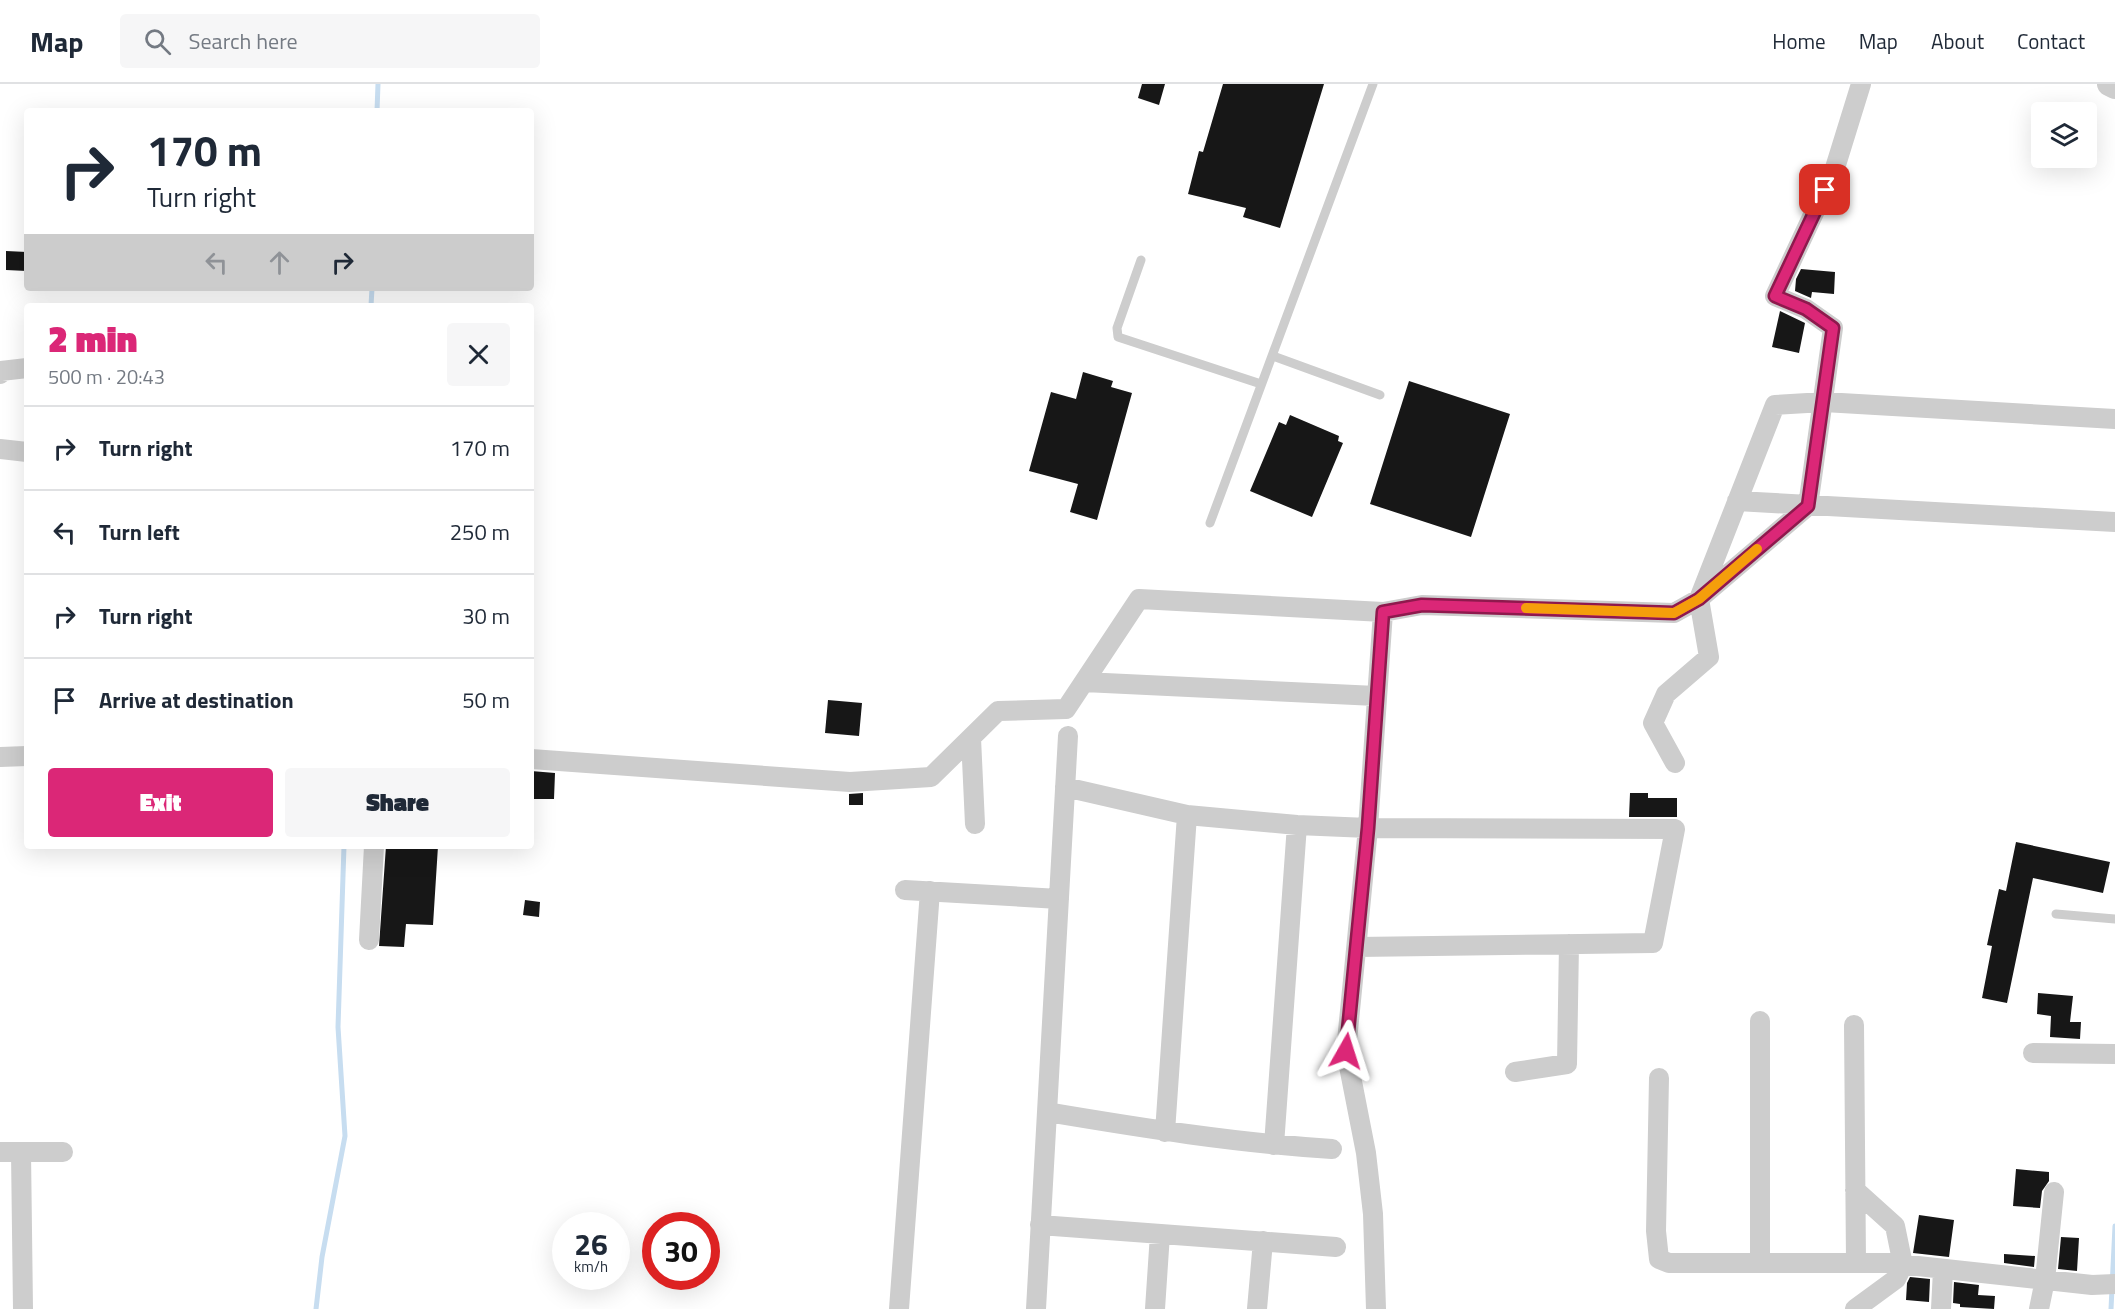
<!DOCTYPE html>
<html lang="en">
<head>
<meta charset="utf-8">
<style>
  body { margin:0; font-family:"Titillium Web",sans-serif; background:#f6f6f7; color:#1f2937; height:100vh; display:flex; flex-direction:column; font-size:22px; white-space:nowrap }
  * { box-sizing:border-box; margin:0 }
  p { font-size:20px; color:#747a83 }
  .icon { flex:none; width:33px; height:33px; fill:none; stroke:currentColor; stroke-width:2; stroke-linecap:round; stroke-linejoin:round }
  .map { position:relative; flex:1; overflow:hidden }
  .side { position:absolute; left:24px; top:219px; width:510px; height:546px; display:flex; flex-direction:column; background:#fff; border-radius:6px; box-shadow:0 6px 24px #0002 }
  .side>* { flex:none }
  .top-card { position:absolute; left:24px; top:24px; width:510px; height:183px; border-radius:6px; box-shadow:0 6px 24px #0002; background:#fff; color:#1f2937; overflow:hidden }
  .buttons { position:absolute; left:2031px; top:18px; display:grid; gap:12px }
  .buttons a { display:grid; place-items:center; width:66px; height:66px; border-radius:6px; background:#fff; box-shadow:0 6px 24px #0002; font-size:30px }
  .speed { position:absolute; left:552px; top:1128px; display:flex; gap:12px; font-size:30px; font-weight:700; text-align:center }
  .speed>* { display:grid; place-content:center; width:78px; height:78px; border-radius:50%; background:#fff; box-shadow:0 6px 24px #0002; line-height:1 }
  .speed small { font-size:15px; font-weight:400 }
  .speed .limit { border:9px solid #d22; background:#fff; color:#111 }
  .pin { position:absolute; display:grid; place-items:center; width:51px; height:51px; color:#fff; margin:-26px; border-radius:12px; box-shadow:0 3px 9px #0006 }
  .me { position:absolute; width:66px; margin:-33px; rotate:6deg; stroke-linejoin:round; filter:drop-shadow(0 0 4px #0008) }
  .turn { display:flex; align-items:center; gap:21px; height:126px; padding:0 24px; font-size:27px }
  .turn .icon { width:78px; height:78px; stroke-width:2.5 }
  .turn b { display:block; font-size:42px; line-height:51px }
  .lanes { display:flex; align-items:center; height:57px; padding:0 24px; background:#0003; justify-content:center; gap:30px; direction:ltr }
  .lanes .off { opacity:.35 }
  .round { display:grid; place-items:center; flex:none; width:63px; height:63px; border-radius:6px; background:#f6f6f7 }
  .headline { display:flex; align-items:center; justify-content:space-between; height:102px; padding:0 24px }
  h1 { font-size:36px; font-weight:800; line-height:45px; color:#db2777 }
  .primary-button { display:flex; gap:12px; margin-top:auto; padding:12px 24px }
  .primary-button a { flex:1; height:69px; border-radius:6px; background:#db2777; color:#fff; font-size:24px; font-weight:800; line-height:69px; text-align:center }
  .primary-button a+a { background:#f6f6f7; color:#1f2937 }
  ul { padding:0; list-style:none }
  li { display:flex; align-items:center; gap:18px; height:84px; padding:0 24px; border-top:2px solid #e0e1e3 }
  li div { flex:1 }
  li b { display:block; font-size:22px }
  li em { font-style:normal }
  header { display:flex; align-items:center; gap:36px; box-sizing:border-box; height:84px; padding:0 30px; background:#fff; border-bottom:2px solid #e0e1e3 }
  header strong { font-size:28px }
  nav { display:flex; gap:33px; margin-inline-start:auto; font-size:21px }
  .search { width:420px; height:54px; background:#f6f6f7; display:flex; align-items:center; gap:15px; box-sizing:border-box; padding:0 21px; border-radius:6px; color:#747a83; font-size:22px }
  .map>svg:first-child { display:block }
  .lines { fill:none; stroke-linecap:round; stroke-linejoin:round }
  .stream { stroke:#c7ddf0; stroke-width:5 }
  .building { fill:#171717 }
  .service { stroke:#cdcdcd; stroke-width:9 }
  .minor { stroke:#cdcdcd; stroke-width:20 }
  .tertiary { stroke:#cdcdcd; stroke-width:24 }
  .route-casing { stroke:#8e194d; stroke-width:15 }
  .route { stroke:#db2777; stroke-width:10 }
  .slow { stroke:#f59e0b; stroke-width:10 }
</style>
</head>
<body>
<header>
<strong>Map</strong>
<div class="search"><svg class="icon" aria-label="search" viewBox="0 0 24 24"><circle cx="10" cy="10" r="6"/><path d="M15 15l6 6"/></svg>Search here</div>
<nav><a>Home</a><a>Map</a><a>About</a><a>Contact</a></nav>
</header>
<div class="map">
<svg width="2115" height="1225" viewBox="0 0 2115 1225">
  <rect width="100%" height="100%" fill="#fff"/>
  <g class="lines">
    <!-- stream -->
    <path class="stream" d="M377,27L378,0
      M371,222L372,204
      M316,1225L322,1173L345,1052L338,943L344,762
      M2111,1225L2115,1142"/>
  </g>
  <!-- building -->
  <path class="building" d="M1142,0H1165L1159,21L1138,14Z
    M1223,0H1324L1280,144L1243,133L1246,124L1188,110L1199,67L1203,68Z
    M6,167L27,168V187L6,186Z
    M1801,185L1835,188L1834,210L1812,208L1811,214L1795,207L1796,195Z
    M1780,227L1805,239L1799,269L1772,263Z
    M1083,288L1113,297L1111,303L1132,309L1097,436L1070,428L1078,400L1029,387L1051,308L1076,315Z
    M1409,297L1510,330L1471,453L1370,420Z
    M1290,331L1339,352L1338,357L1343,359L1312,433L1250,407L1279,338L1286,341Z
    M828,616L862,619L859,652L825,649Z
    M531,687L555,689L554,715H531Z
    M863,709V721H849V710Z
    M1630,709H1648V714H1677V733H1629Z
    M2016,758L2110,778L2103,809L2033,794L2007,919L1982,914L1992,862L1987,861L1999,805L2006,807Z
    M386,762H438L433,841L406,840L404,863L379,862Z
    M525,816L540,818L539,833L523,831Z
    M2038,909L2073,912L2070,938H2081L2080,955L2050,953L2051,932L2037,930Z
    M2016,1085L2049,1088V1097L2042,1107L2040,1124L2013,1122Z
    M1919,1131L1954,1136L1949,1173L1913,1169Z
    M2061,1153L2079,1154L2077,1187L2058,1185Z
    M2004,1170L2035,1172L2034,1183L2004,1179Z
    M1910,1193L1930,1195L1929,1218L1906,1216L1907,1199Z
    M1954,1198L1979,1201L1978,1211L1995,1212L1994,1225L1960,1223V1220L1953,1219Z"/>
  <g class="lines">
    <!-- service -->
    <path class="service" d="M1141,176L1117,244L1118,253L1261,300
      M1273,272L1380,311
      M1210,439L1373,0
      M2056,830L2115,835"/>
    <!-- minor -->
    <path class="minor" d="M0,290L1,287L27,284
      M0,365L27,368
      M1737,417L2115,438
      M1084,598L1376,612
      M971,654L975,740
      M0,673L27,672
      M531,675L850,698L931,693L998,627L1066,625L1139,515L1383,528L1422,521L1674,529L1699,515L1808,422L1833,244L1806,225L1775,212L1835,84L1861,0
      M1675,679L1653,639L1666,610L1709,573L1699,515L1775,321L1824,318L2115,335
      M1065,703L1187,731L1297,741L1368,744L1346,967L1366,1069L1373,1130L1376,1225
      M905,806L1059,815
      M369,856L374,762
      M1357,863L1653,859L1675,745L1368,744L1383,528
      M1760,937V1179
      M1854,941L1856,1178
      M2033,969L2115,970
      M1515,988L1567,980L1569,860
      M1659,994L1656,1147L1659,1175L1669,1179H1890L2092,1201L2115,1200
      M1047,1028C1142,1044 1236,1059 1332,1065
      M1165,1048L1187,731
      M1274,1061L1297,741
      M0,1068H63
      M21,1068L23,1225
      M1040,1141L1336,1163
      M899,1225L930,807
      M1036,1225L1068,652
      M1155,1225L1160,1150
      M1257,1225L1263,1157
      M1855,1225L1896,1195L1903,1181L1895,1142L1855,1106
      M1941,1225L1943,1186
      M2039,1225L2045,1196L2054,1108"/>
    <!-- tertiary -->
    <path class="tertiary" d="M2109,0L2115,3"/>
  </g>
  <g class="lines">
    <defs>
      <path id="route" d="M1346,967L1368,744L1383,528L1422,521L1674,529L1699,515L1808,422L1833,244L1806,225L1775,212L1825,106"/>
    </defs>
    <!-- route casing -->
    <use href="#route" class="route-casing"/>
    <!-- route -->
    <use href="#route" class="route"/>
    <!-- slow -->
    <path class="slow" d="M1526,524L1674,529L1699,515L1757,465"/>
  </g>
</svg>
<div class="buttons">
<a><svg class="icon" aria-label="layers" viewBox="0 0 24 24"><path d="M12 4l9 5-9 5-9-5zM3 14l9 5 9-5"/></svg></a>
</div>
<div class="speed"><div>26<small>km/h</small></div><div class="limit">30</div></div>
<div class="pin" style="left:1825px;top:106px;background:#d93025"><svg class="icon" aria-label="arrive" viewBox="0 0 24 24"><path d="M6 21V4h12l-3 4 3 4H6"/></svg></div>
<svg class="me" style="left:1346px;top:967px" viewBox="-20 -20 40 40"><path d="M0-17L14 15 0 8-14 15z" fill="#db2777" stroke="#fff" stroke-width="4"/></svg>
<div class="top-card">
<div class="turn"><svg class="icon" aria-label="right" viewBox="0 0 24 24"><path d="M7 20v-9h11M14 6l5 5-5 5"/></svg><div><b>170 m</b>Turn right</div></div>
<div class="lanes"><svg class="icon off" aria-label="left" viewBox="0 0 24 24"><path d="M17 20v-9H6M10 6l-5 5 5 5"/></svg><svg class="icon off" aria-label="ahead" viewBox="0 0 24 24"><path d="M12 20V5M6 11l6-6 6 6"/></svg><svg class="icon" aria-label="right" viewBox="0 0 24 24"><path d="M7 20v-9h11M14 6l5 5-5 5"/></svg></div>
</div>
<section class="side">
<div class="headline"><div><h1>2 min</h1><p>500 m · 20:43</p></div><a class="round"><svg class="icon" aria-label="close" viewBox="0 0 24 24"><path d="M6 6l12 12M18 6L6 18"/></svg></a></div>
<ul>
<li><svg class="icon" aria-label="right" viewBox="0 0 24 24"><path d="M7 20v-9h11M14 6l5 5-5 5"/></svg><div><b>Turn right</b></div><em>170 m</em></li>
<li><svg class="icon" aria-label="left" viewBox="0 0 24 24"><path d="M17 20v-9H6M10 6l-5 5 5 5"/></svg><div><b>Turn left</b></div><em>250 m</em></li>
<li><svg class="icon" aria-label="right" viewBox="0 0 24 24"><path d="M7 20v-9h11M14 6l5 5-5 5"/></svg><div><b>Turn right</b></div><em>30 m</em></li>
<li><svg class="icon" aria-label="arrive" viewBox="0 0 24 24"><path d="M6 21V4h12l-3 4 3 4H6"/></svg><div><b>Arrive at destination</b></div><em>50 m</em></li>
</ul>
<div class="primary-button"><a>Exit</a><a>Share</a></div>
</section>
</div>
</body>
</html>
